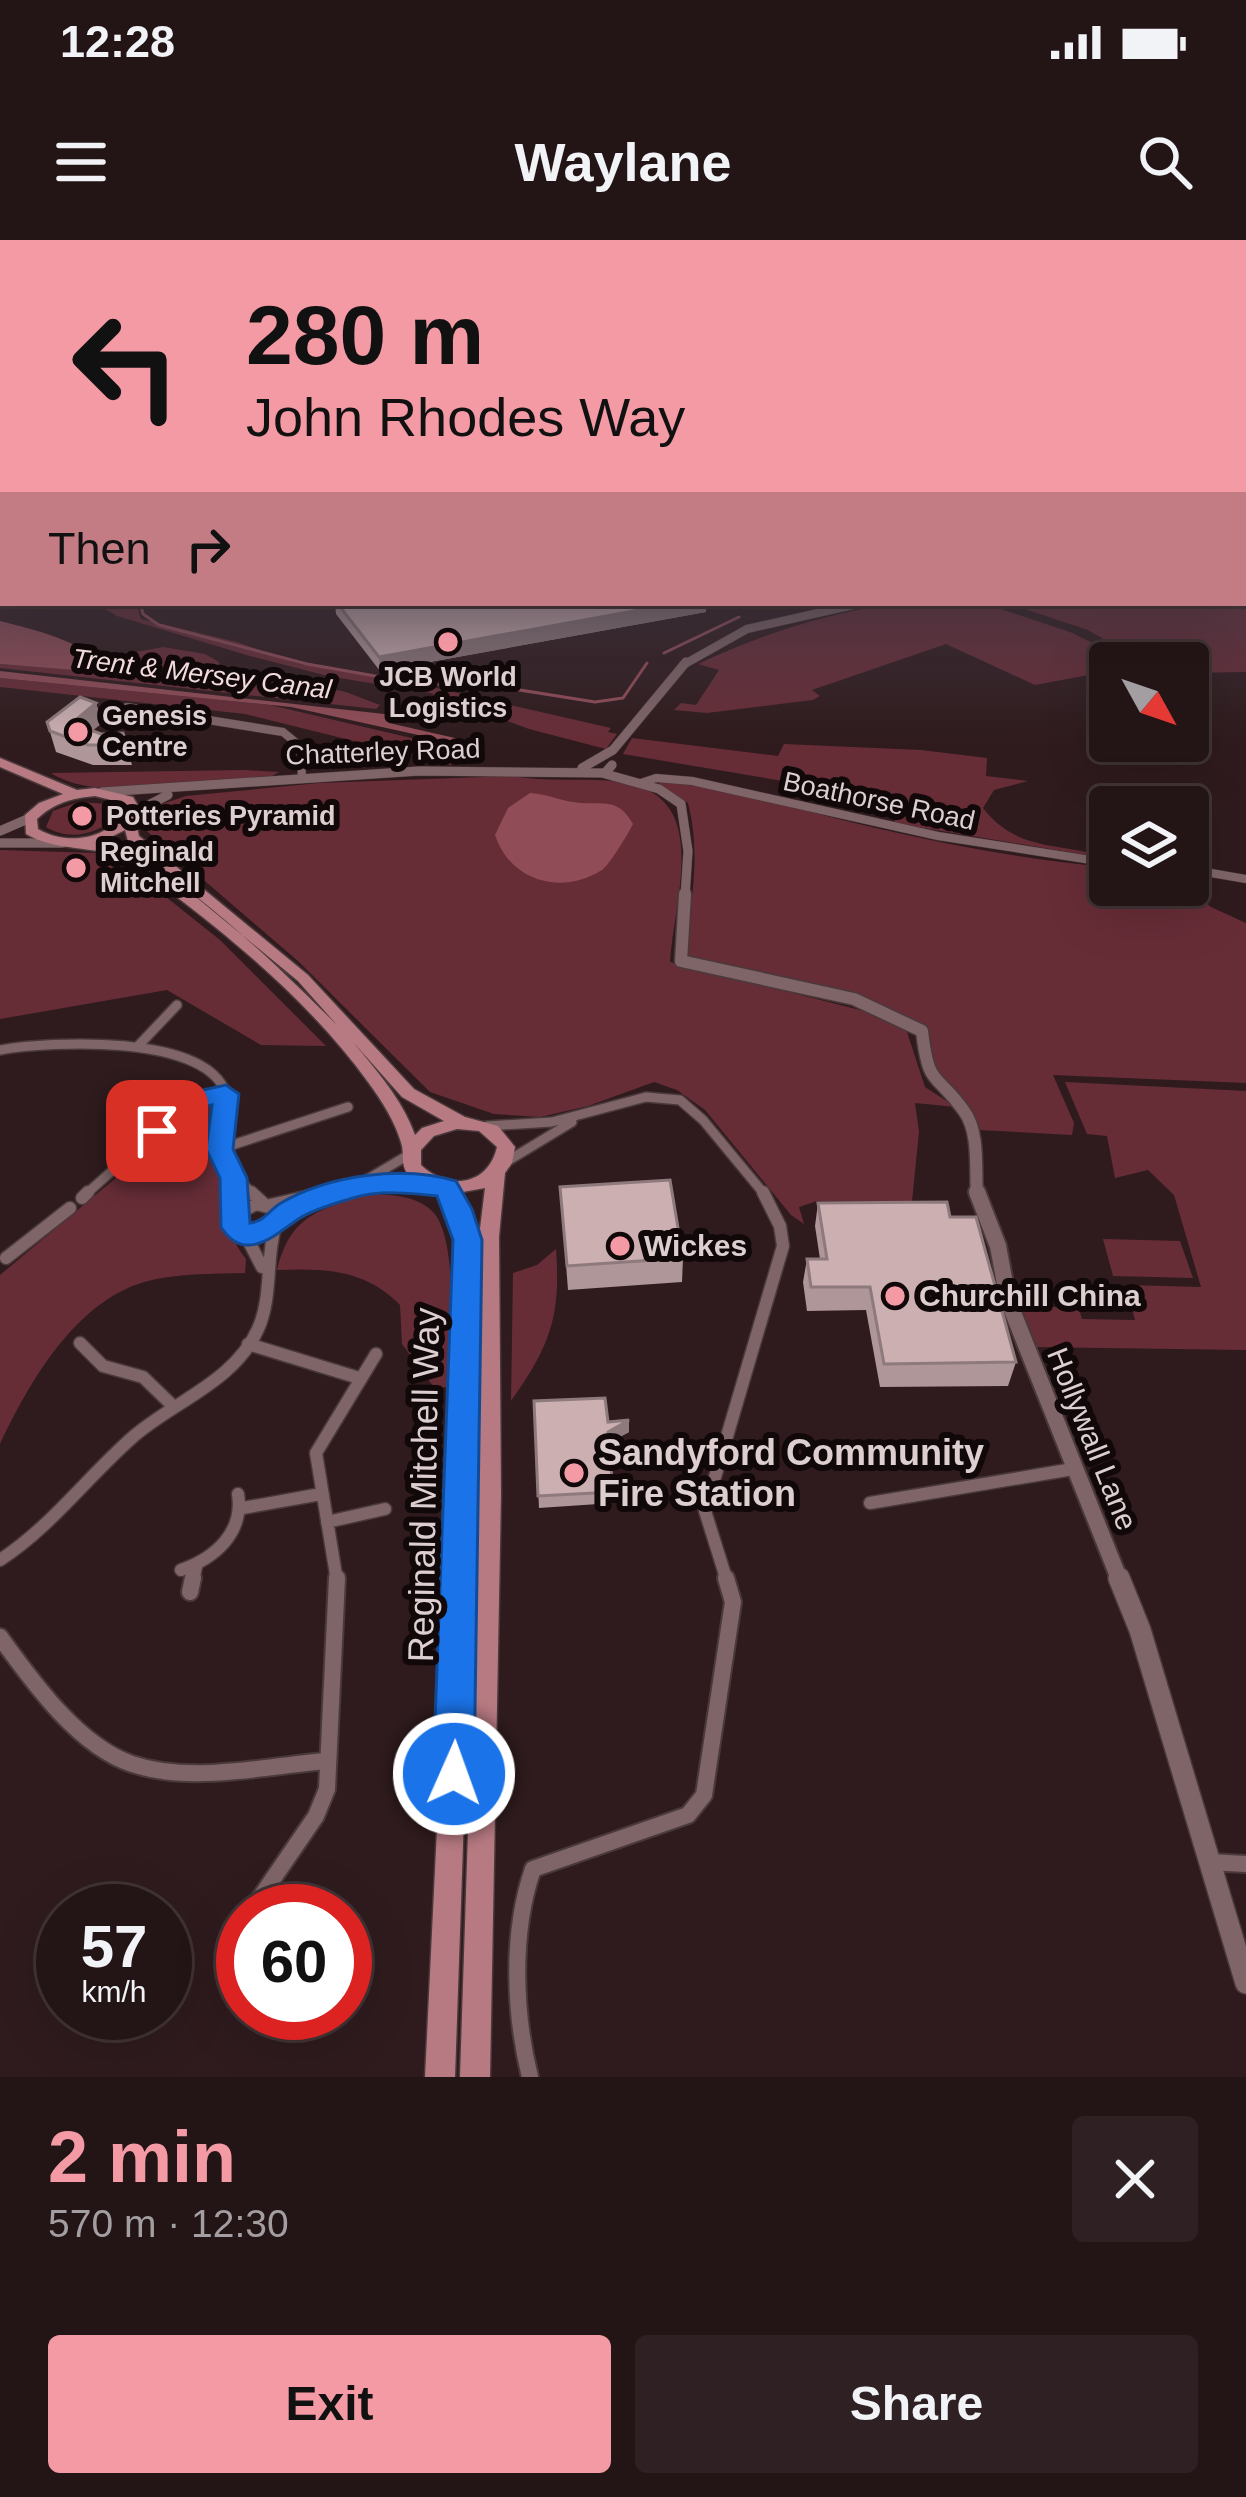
<!DOCTYPE html>
<html lang="en">
<head>
<meta charset="utf-8">
<style>
  body { margin:0; font-family:Helvetica,sans-serif; background:#2f2123; color:#f1f3f6; height:100vh; display:flex; flex-direction:column; font-size:45px; white-space:nowrap }
  * { box-sizing:border-box; margin:0 }
  p { font-size:39px; color:#a39ea1 }
  .icon { flex:none; width:66px; height:66px; fill:none; stroke:currentColor; stroke-width:2; stroke-linecap:round; stroke-linejoin:round }
  .map { position:relative; height:1837px; overflow:hidden }
  .side { display:flex; flex-direction:column; background:#231416; flex:1 }
  .side>* { flex:none }
  .guide { position:absolute; left:0px; top:0px; width:1248px; height:366px; box-shadow:0 12px 48px #0002,0 0 0 3px #403335; background:#f49aa5; color:#111; overflow:hidden }
  .needle { width:78px; rotate:130deg }
  .controls { position:absolute; left:1089px; top:402px; display:grid; gap:24px }
  .controls a { display:grid; place-items:center; width:120px; height:120px; border-radius:12px; background:#231416; box-shadow:0 12px 48px #0002,0 0 0 3px #403335; font-size:60px }
  .speed { position:absolute; left:36px; top:1644px; display:flex; gap:24px; font-size:60px; font-weight:700; text-align:center }
  .speed>* { display:grid; place-content:center; width:156px; height:156px; border-radius:50%; background:#231416; box-shadow:0 12px 48px #0002,0 0 0 3px #403335; line-height:1 }
  .speed small { font-size:30px; font-weight:400 }
  .speed .limit { border:18px solid #d22; background:#fff; color:#111 }
  .pin { position:absolute; display:grid; place-items:center; width:102px; height:102px; color:#fff; margin:-51px; border-radius:24px; box-shadow:0 6px 18px #0006 }
  .me { position:absolute; width:132px; margin:-66px; rotate:2deg; stroke-linejoin:round; filter:drop-shadow(0 0 9px #0008) }
  .turn { display:flex; align-items:center; gap:42px; height:252px; padding:0 48px; font-size:54px }
  .turn .icon { width:156px; height:156px; stroke-width:2.5 }
  .turn b { display:block; font-size:84px; line-height:102px }
  .then { display:flex; align-items:center; height:114px; padding:0 48px; background:#0003; gap:24px; font-size:45px }
  .round { display:grid; place-items:center; flex:none; width:126px; height:126px; border-radius:12px; background:#2f2123 }
  .headline { display:flex; align-items:center; justify-content:space-between; height:204px; padding:0 48px }
  h1 { font-size:72px; font-weight:700; line-height:90px; color:#f49aa5 }
  .button { display:flex; gap:24px; margin-top:auto; padding:24px 48px }
  .button a { flex:1; height:138px; border-radius:12px; background:#f49aa5; color:#111; font-size:48px; font-weight:700; line-height:138px; text-align:center }
  .button a+a { background:#2f2123; color:#f1f3f6 }
  .status { display:flex; justify-content:space-between; align-items:center; height:84px; padding:0 60px; background:#231416; direction:ltr }
  .status svg { height:33px; fill:currentColor }
  header { display:flex; justify-content:space-between; align-items:center; height:156px; padding:0 48px; background:#231416; font-size:54px; font-weight:700 }
  .map>svg:first-child { display:block }
  .green { fill:#672d37 }
  .water { fill:#914d57 }
  .lines { fill:none; stroke-linecap:round; stroke-linejoin:round }
  .stream { stroke:#914d57; stroke-width:3 }
  .minor-far3-casing { stroke:#4a393b; stroke-width:9 }
  .minor-far2-casing { stroke:#4a393b; stroke-width:12 }
  .minor-far1-casing { stroke:#4a393b; stroke-width:15 }
  .minor-casing { stroke:#4a393b; stroke-width:20 }
  .tertiary-far4-casing { stroke:#4a393b; stroke-width:9 }
  .tertiary-far3-casing { stroke:#4a393b; stroke-width:10 }
  .tertiary-far2-casing { stroke:#4a393b; stroke-width:15 }
  .tertiary-far1-casing { stroke:#4a393b; stroke-width:20 }
  .tertiary-casing { stroke:#4a393b; stroke-width:24 }
  .primary-casing { stroke:#4a393b; stroke-width:3 }
  .minor-far3 { stroke:#7f6568; stroke-width:8 }
  .minor-far2 { stroke:#7f6568; stroke-width:9 }
  .minor-far1 { stroke:#7f6568; stroke-width:12 }
  .minor { stroke:#7f6568; stroke-width:16 }
  .tertiary-far4 { stroke:#7f6568; stroke-width:8 }
  .tertiary-far3 { stroke:#7f6568; stroke-width:9 }
  .tertiary-far2 { stroke:#7f6568; stroke-width:12 }
  .tertiary-far1 { stroke:#7f6568; stroke-width:16 }
  .tertiary { stroke:#7f6568; stroke-width:21 }
  .primary { fill:#b77a82; fill-rule:evenodd }
  .wall { fill:#af9698 }
  .shaded-wall { fill:#8e7a7c }
  .building { fill:#cbafb1; stroke:#8e7a7c; stroke-width:3 }
  .route { fill:#1a73e8; stroke:#114b97; stroke-width:3 }
  .poi-dot { fill:#f49aa5; stroke:#110809; stroke-width:4.5 }
  .labels { text-anchor:middle; stroke-width:12; stroke-linejoin:round; paint-order:stroke }
  .far-water-label { font-size:27px; font-style:italic; fill:#f1dbdd; stroke:#110809 }
  .far-poi-label { font-size:27px; font-weight:bold; fill:#ddced0; stroke:#110809; text-anchor:start }
  .far-street-label { font-size:27px; fill:#ddced0; stroke:#110809 }
  .poi-label { font-size:30px; font-weight:bold; fill:#ddced0; stroke:#110809; text-anchor:start }
  .street-label { font-size:30px; fill:#ddced0; stroke:#110809 }
  .near-poi-label { font-size:36px; font-weight:bold; fill:#ddced0; stroke:#110809; text-anchor:start }
  .near-street-label { font-size:36px; fill:#ddced0; stroke:#110809 }
</style>
</head>
<body>
<div class="status"><b>12:28</b><svg viewBox="0 0 49 12"><path d="M0 12V9h3v3zM5 12V6h3v6zM10 12V3h3v9zM15 12V0h3v12zM26 1h20v11H26zM47 4h2v5h-2z"/></svg></div>
<header><svg class="icon" aria-label="menu" viewBox="0 0 24 24"><path d="M4 6h16M4 12h16M4 18h16"/></svg>Waylane<svg class="icon" aria-label="search" viewBox="0 0 24 24"><circle cx="10" cy="10" r="6"/><path d="M15 15l6 6"/></svg></header>
<div class="map">
<svg width="1246" height="1837" viewBox="0 0 1246 1837">
  <rect width="100%" height="100%" fill="#2f1b1d"/>
  <!-- green -->
  <path class="green" d="M1246,305V432L1188,433V423H1145L1088,390L1007,363H1245Z
    M95,363H136L141,379L237,402L300,424L401,440L611,488L608,492L617,494L606,509L529,489L430,453L328,436L250,416L117,376Z
    M983,363L1070,392L1134,423H1110V431L1035,445L946,404L812,450L820,456L813,460L707,473L674,470L681,463L696,465L719,430L698,424C755,397 826,373 888,365C920,360 952,363 983,363Z
    M163,407L205,414L219,422L220,428L255,443L291,441L346,452L380,465L376,469L0,428V424L100,432L130,413Z
    M0,438L270,465L450,507L458,518L451,525L245,474L0,447Z
    M632,498L778,516L784,504L921,510L987,518L986,536L1028,541L994,550L983,568C1019,615 1066,601 1110,619L894,583L901,561L623,514Z
    M245,530L279,532L270,537C212,541 100,565 51,533Z
    M513,536C545,542 581,538 614,541C715,551 674,655 670,722L864,771L906,789L925,847L956,867L915,863L919,892L912,961H817L799,967L804,984L791,975L705,870L677,850L654,842L588,866L540,877L494,874L430,852L298,721L141,586L156,566L186,556L319,543Z
    M661,542C735,548 807,573 880,589C955,606 1033,621 1110,627V645H1185L1211,667L1246,683V843L1053,835L1074,883L1072,895L979,890L974,877L930,825L926,789L802,747L683,715C692,666 701,612 688,563L658,544Z
    M78,562L108,564L115,577C97,595 69,601 46,587L53,571Z
    M0,610L97,613L117,618L220,700L326,806L261,805L167,750L0,779Z
    M1065,842L1246,851V1110L1035,1107L1017,1064L1079,1069L1082,1079L1135,1080L1126,1045L1201,1047L1174,955L1148,930L1115,938L1107,896L1087,894Z
    M203,865L214,868C203,909 216,908 222,945C228,976 226,993 246,1019L245,1033C212,1034 176,1033 144,1042C74,1063 29,1143 0,1204V1035Z
    M367,954C389,955 413,954 431,970C460,995 450,1109 450,1148L433,1146L402,1104L400,1065C365,1029 324,1028 277,1030C291,975 317,971 367,954Z
    M1103,999L1180,1001L1193,1038L1113,1036Z
    M556,1009C561,1077 550,1106 511,1161L513,1033L537,1025Z"/>
  <!-- water -->
  <path class="water" d="M0,381C31,389 86,401 105,429L85,431L0,424Z
    M0,431L393,475L389,483L468,501L441,500L291,467L0,438Z
    M530,553C547,554 564,562 581,563C606,564 619,559 633,584C628,594 610,624 602,630C561,656 510,641 495,595L508,568Z"/>
  <g class="lines">
    <!-- stream -->
    <path class="stream" d="M62,363L82,367
      M140,363L143,374L159,385L307,424L415,443L501,447L595,462L623,458L647,423
      M771,367L777,363
      M664,413L739,377"/>
    <defs>
      <path id="minor-far3" d="M127,467L283,492L300,506L302,537
        M641,543L656,538L692,541L938,596L1110,623
        M1188,629L1246,639"/>
      <path id="minor-far2" d="M139,805L177,765
        M0,810C51,801 202,794 225,851C225,901 212,916 254,955
        M487,886L552,882L646,857L680,860L703,880L765,955
        M220,909L348,867
        M506,922L572,882
        M233,937V955
        M361,946L433,945
        M85,955L186,865L226,854
        M314,955L356,946L410,914"/>
      <path id="minor-far1" d="M233,952L234,976
        M251,952L263,963
        M82,958L88,952
        M256,964L276,969L277,981L261,993L239,991L234,981L237,974Z
        M270,965L327,952
        M245,994L262,1027
        M6,1018L70,968
        M80,1103L103,1126L143,1137L173,1166
        M248,1104L359,1138
        M870,1263L1073,1229
        M243,1268L321,1254
        M327,1282L385,1269
        M0,1320C52,1286 88,1236 134,1196C175,1161 235,1141 258,1089C273,1056 265,1016 277,981
        M181,1330C215,1318 244,1293 238,1254
        M193,1341L196,1327
        M337,1341L316,1213L376,1114
        M727,1341L705,1271L783,1006L780,986L763,952"/>
      <path id="minor" d="M190,1352L193,1338
        M0,1397C32,1441 78,1506 132,1524C191,1544 266,1526 326,1521
        M1209,1622L1246,1624
        M253,1668L316,1576L327,1549L337,1338
        M530,1837C514,1773 511,1692 533,1629L688,1575L704,1555L733,1362L726,1338"/>
      <path id="tertiary-far4" d="M683,425L747,389L862,363"/>
      <path id="tertiary-far3" d="M582,528L613,510L686,422
        M602,533L659,549L681,564L688,611L685,657
        M102,552L419,531L605,533L612,525
        M133,573L168,555
        M0,591L30,578
        M0,603H62"/>
      <path id="tertiary-far2" d="M685,654L681,721L854,759L922,791C929,850 936,831 964,871C980,893 975,930 977,955"/>
      <path id="tertiary-far1" d="M977,952L998,1006L1008,1060L1120,1341"/>
      <path id="tertiary" d="M1119,1338L1140,1390L1246,1743"/>
      <path id="primary" d="M0,518L77,550L95,548L133,557L140,569L135,578L139,596L308,735L414,849L465,877L498,886L515,907L512,923L505,933L499,997L501,1254L490,1837H460L479,1254V997L485,948L457,953L477,1000L475,1257L455,1837H425L453,1257L457,1000L438,951C427,947 414,943 407,933C401,924 404,916 402,906C396,883 382,861 368,842C306,756 211,680 125,619C93,605 57,612 26,594L25,575L39,563L63,554L0,527ZM95,556L123,563L126,569C109,600 67,606 38,589L37,579C54,563 72,558 95,556ZM125,590L128,601L298,741L337,785C289,737 164,613 101,602ZM353,802L402,857L444,881L422,888L415,895C402,859 377,831 353,802ZM457,889L479,891L497,907C488,946 448,951 421,925V910L434,896Z"/>
    </defs>
    <!-- minor-far3 casing -->
    <use href="#minor-far3" class="minor-far3-casing"/>
    <!-- minor-far2 casing -->
    <use href="#minor-far2" class="minor-far2-casing"/>
    <!-- minor-far1 casing -->
    <use href="#minor-far1" class="minor-far1-casing"/>
    <!-- minor casing -->
    <use href="#minor" class="minor-casing"/>
    <!-- tertiary-far4 casing -->
    <use href="#tertiary-far4" class="tertiary-far4-casing"/>
    <!-- tertiary-far3 casing -->
    <use href="#tertiary-far3" class="tertiary-far3-casing"/>
    <!-- tertiary-far2 casing -->
    <use href="#tertiary-far2" class="tertiary-far2-casing"/>
    <!-- tertiary-far1 casing -->
    <use href="#tertiary-far1" class="tertiary-far1-casing"/>
    <!-- tertiary casing -->
    <use href="#tertiary" class="tertiary-casing"/>
    <!-- primary casing -->
    <use href="#primary" class="primary-casing"/>
    <!-- minor-far3 -->
    <use href="#minor-far3" class="minor-far3"/>
    <!-- minor-far2 -->
    <use href="#minor-far2" class="minor-far2"/>
    <!-- minor-far1 -->
    <use href="#minor-far1" class="minor-far1"/>
    <!-- minor -->
    <use href="#minor" class="minor"/>
    <!-- tertiary-far4 -->
    <use href="#tertiary-far4" class="tertiary-far4"/>
    <!-- tertiary-far3 -->
    <use href="#tertiary-far3" class="tertiary-far3"/>
    <!-- tertiary-far2 -->
    <use href="#tertiary-far2" class="tertiary-far2"/>
    <!-- tertiary-far1 -->
    <use href="#tertiary-far1" class="tertiary-far1"/>
    <!-- tertiary -->
    <use href="#tertiary" class="tertiary"/>
    <!-- primary -->
    <use href="#primary" class="primary"/>
  </g>
  <!-- wall -->
  <path class="wall" d="M335,363H706V372L380,431L336,374Z
    M96,463L102,483L92,490L101,494L123,493L132,525H93L56,512L47,482Z
    M560,947L683,1018L682,1042L568,1050Z
    M818,963L950,977L1016,1122L1008,1146L880,1147L866,1070L807,1071L803,1042L807,1019H820L815,986Z
    M534,1161L608,1182L629,1192L609,1203L613,1263L539,1268Z"/>
  <!-- shaded-wall -->
  <path class="shaded-wall" d="M678,363H706V372L380,431L379,417Z
    M96,463L102,483L78,503L72,483Z
    M629,1180V1192L608,1203V1192Z"/>
  <!-- building -->
  <path class="building" d="M337,363H678L379,417Z
    M80,457L96,463L72,483L101,494L123,493L127,505H88L50,491L47,482Z
    M670,940L683,1018L567,1026L560,947Z
    M947,962L950,977H976L1016,1122L884,1124L870,1047H811L807,1019H827L818,963Z
    M605,1158L608,1182L629,1180L608,1192L613,1252L538,1256L534,1161Z"/>
  <!-- sky -->
  <linearGradient id="sky" x2="0" y2="1"><stop stop-color="#1a0f10"/><stop offset="0.49" stop-color="#473f4c"/><stop offset="1" stop-color="#473f4c" stop-opacity="0"/></linearGradient>
  <rect width="1246" height="502" fill="url(#sky)"/>
  <!-- route -->
  <path class="route" d="M226,845L239,854L233,909L247,938L250,983C265,981 269,970 281,963C329,935 403,925 456,941L472,969L482,1000L474,1534L468,1549L454,1555L439,1549L433,1534L453,1000L437,956C410,953 379,950 353,958C336,963 314,969 300,978C276,994 245,1025 221,987L220,938L206,909L212,865C189,870 179,894 157,900L144,891L184,854Z"/>
  <!-- markers -->
  <g class="poi-dot">
    <circle cx="448" cy="402" r="12"/>
    <circle cx="78" cy="492" r="12"/>
    <circle cx="82" cy="576" r="12"/>
    <circle cx="76" cy="628" r="12"/>
    <circle cx="620" cy="1006" r="12"/>
    <circle cx="895" cy="1056" r="12"/>
    <circle cx="574" cy="1233" r="12"/>
  </g>
  <g class="labels">
    <!-- far-water labels -->
    <g class="far-water-label">
      <text transform="translate(202 434) rotate(7)" y="9">Trent &amp; Mersey Canal</text>
    </g>
    <!-- far-poi labels -->
    <g class="far-poi-label">
      <text x="448" y="446" text-anchor="middle">JCB World<tspan x="448" dy="31">Logistics</tspan></text>
      <text x="102" y="485">Genesis<tspan x="102" dy="31">Centre</tspan></text>
      <text x="106" y="585">Potteries Pyramid</text>
      <text x="100" y="621">Reginald<tspan x="100" dy="31">Mitchell</tspan></text>
    </g>
    <!-- far-street labels -->
    <g class="far-street-label">
      <text transform="translate(383 512) rotate(-2)" y="9">Chatterley Road</text>
      <text transform="translate(879 561) rotate(12)" y="9">Boathorse Road</text>
    </g>
    <!-- poi labels -->
    <g class="poi-label">
      <text x="644" y="1016">Wickes</text>
      <text x="919" y="1066">Churchill China</text>
    </g>
    <!-- street labels -->
    <g class="street-label">
      <text transform="translate(1092 1199) rotate(68)" y="10">Hollywall Lane</text>
    </g>
    <!-- near-poi labels -->
    <g class="near-poi-label">
      <text x="598" y="1225">Sandyford Community<tspan x="598" dy="41">Fire Station</tspan></text>
    </g>
    <!-- near-street labels -->
    <g class="near-street-label">
      <text transform="translate(423 1245) rotate(-89)" y="13">Reginald Mitchell Way</text>
    </g>
  </g>
</svg>
<div class="controls">
<a><svg class="needle" viewBox="-14 -14 28 28"><path d="M0-13l5 13h-10z" fill="#e53935"/><path d="M0 13l5-13h-10z" fill="#a39ea1"/></svg></a>
<a><svg class="icon" aria-label="layers" viewBox="0 0 24 24"><path d="M12 4l9 5-9 5-9-5zM3 14l9 5 9-5"/></svg></a>
</div>
<div class="speed"><div>57<small>km/h</small></div><div class="limit">60</div></div>
<div class="pin" style="left:157px;top:891px;background:#d93025"><svg class="icon" aria-label="arrive" viewBox="0 0 24 24"><path d="M6 21V4h12l-3 4 3 4H6"/></svg></div>
<svg class="me" style="left:454px;top:1534px" viewBox="-20 -20 40 40"><circle r="17" fill="#1a73e8" stroke="#fff" stroke-width="3"/><path d="M0-11L8 9 0 5-8 9z" fill="#fff"/></svg>
<div class="guide">
<div class="turn"><svg class="icon" aria-label="left" viewBox="0 0 24 24"><path d="M17 20v-9H6M10 6l-5 5 5 5"/></svg><div><b>280 m</b>John Rhodes Way</div></div>
<div class="then">Then<svg class="icon" aria-label="right" viewBox="0 0 24 24"><path d="M7 20v-9h11M14 6l5 5-5 5"/></svg></div>
</div>
</div>
<section class="side">
<div class="headline"><div><h1>2 min</h1><p>570 m · 12:30</p></div><a class="round"><svg class="icon" aria-label="close" viewBox="0 0 24 24"><path d="M6 6l12 12M18 6L6 18"/></svg></a></div>
<div class="button"><a>Exit</a><a>Share</a></div>
</section>
</body>
</html>
